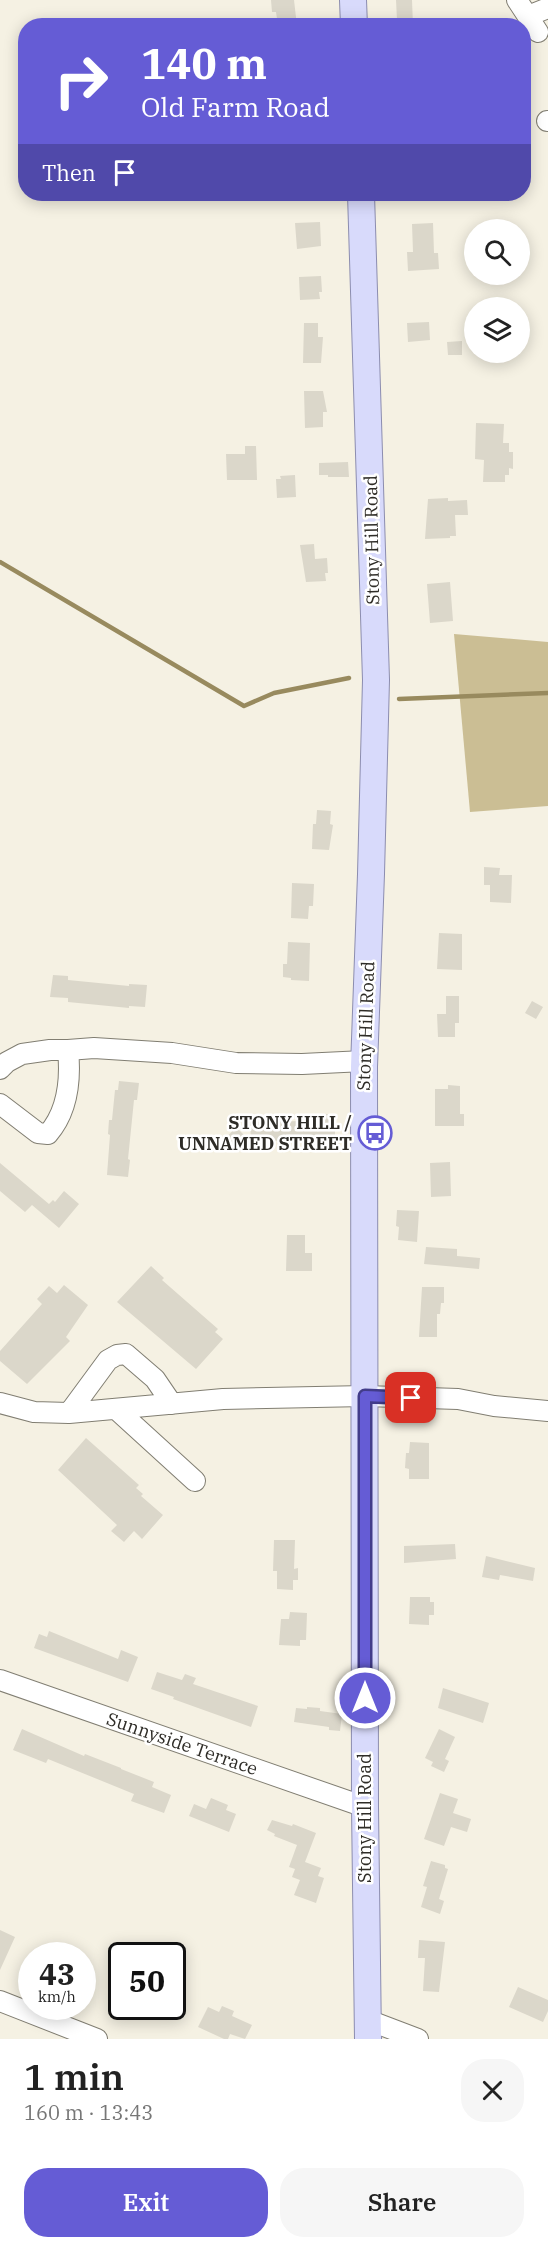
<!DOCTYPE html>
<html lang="en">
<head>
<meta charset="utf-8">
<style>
  body { margin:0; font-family:"IBM Plex Serif",serif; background:#f6f6f6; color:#222; height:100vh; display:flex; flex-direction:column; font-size:22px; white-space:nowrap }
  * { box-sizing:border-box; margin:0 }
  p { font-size:20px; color:#767676 }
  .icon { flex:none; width:33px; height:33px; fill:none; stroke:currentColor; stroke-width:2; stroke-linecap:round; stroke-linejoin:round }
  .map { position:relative; height:2039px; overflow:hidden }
  .panel { display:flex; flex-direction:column; background:#fff; flex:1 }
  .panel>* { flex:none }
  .top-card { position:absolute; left:18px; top:18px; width:513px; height:183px; border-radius:24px; box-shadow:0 3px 15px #0003; background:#655cd5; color:#fff; overflow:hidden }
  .fabs { position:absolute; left:464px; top:219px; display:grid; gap:12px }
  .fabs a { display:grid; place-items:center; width:66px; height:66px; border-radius:50%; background:#fff; box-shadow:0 3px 15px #0003; font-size:30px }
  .speed { position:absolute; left:18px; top:1942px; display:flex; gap:12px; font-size:30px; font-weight:700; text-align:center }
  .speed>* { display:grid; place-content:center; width:78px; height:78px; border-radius:50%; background:#fff; box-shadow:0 3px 15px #0003; line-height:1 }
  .speed small { font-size:15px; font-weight:400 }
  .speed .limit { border:3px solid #111; border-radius:9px; background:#fff; color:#111 }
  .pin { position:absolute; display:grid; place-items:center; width:51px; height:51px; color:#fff; margin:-26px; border-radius:12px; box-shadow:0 3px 9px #0006 }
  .me { position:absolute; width:66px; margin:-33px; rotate:0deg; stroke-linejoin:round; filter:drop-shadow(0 0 4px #0008) }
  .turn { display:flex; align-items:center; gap:21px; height:126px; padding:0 24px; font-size:27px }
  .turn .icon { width:78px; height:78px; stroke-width:2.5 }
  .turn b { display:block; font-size:42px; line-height:51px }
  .then { display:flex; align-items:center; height:57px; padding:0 24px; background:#0003; gap:12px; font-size:22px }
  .round { display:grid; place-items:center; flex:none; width:63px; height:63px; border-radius:24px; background:#f6f6f6 }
  .headline { display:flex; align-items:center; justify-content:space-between; height:102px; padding:0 24px }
  h1 { font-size:36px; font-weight:600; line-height:45px }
  .action { display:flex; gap:12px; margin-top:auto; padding:12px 24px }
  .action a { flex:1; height:69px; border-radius:24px; background:#655cd5; color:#fff; font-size:24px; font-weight:600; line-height:69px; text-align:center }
  .action a+a { background:#f6f6f6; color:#222 }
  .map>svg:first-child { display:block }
  .green { fill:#cbbe94 }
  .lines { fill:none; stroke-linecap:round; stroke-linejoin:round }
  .stream { stroke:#988a5e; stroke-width:4.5 }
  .building { fill:#dbd7ca }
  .minor-casing { stroke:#817e72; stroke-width:22 }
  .major-casing { stroke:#8c8daf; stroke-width:28 }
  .minor { stroke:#fff; stroke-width:20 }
  .major { stroke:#d8dafb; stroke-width:26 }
  .route-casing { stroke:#423c8a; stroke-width:15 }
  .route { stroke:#655cd5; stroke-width:10 }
  .labels { text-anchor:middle; stroke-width:5; stroke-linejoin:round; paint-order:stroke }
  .street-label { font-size:18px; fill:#2e2c27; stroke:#fff }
  .poi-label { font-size:18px; font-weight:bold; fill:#2e2c27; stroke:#fff; text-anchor:end }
</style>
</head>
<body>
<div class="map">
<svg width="548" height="2039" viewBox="0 0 548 2039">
  <rect width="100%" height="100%" fill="#f5f1e3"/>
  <!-- green -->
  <path class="green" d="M454,634L548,642V806L470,812Z"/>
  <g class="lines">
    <!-- stream -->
    <path class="stream" d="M0,562L244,706L274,693L349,678
      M399,699L548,693"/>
  </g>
  <!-- building -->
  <path class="building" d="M271,0H294L297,26H278L276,12H272Z
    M396,0H412L413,26H402L401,20H397Z
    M320,222L321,246L297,249L295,223Z
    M433,223L434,253H438L439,269L408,271L407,252H413L412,224Z
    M321,276L322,292H319L320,299L300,300L299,277Z
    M429,322L430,340L408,342L407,323Z
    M304,323H318V337H323L321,363H303Z
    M462,341V355H448L447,342Z
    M304,391H323L327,412H323V427L305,428Z
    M476,423L504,424L503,443H509V452H513V469L509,468V475H505V482H483L484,460L475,459Z
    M245,446H256L257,480H227L226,454H245Z
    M348,462L349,477H328V475H319V463Z
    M295,475L296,497L277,498L276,479H281L280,476Z
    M448,498V501L467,500L468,515H455L456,536H450V538L425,539L428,499Z
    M314,544L315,559L327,558L328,573H325L326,581L306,582L300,545Z
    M450,582L453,621L430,623L427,584Z
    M317,810L331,811L330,824L333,825L329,850L312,849L313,824H316Z
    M484,867L500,868L499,875H512L511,903L490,902V885H484Z
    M292,883L314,884L313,906H309L308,919L291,918Z
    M439,933L462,934V970L437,969Z
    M288,942L310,943L309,981L291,980V978L283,977V964H287Z
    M53,975L68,976V980L129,986V984L147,985L145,1007L129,1006V1008L68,1002V998L50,997Z
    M446,996H459V1023H455V1037H438L437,1014H446Z
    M532,1001L543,1007L536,1019L525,1013Z
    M119,1081L139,1083L137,1100H134L128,1159L130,1160L128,1177L107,1175L110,1135L108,1134L109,1120H112L115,1090H118Z
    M448,1085L460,1086V1114H464V1126H435V1089H448Z
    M302,1114H335V1140L251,1141L250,1122L302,1121Z
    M236,1127L250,1141L239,1152L226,1138Z
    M450,1162L451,1196L431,1197L430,1163Z
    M0,1163L49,1204L53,1200L55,1202L64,1191L79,1204L59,1228L32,1205L25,1212L0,1191Z
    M397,1210L419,1211L417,1242L398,1240L399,1227L396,1226Z
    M287,1235H305V1253H312V1271H286Z
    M426,1247L457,1249V1256L480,1258L479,1269L424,1264Z
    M151,1266L164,1278L162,1280L218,1329L215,1332L223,1339L196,1369L117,1302Z
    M64,1285L88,1305L66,1337L70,1341L27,1384L0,1361V1351L42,1304L37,1299L49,1286L57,1293Z
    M422,1287H444V1303H441L440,1314H437V1337H419Z
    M86,1438L139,1485L136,1488L143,1494L141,1496L163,1515L142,1539L134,1531L124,1542L111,1531L117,1525L58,1470Z
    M410,1442L429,1443V1479H409V1469L405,1468L406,1453H409Z
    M274,1540H295L294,1569L298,1568V1580H293V1590L277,1589V1571H273Z
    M455,1544L456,1559L404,1563V1546Z
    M486,1556L535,1568L533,1581L500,1575L499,1580L482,1577Z
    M410,1597H430V1602H434V1615H429V1625L409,1624Z
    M290,1612L307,1613L306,1640H300V1646L279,1645L281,1619H289Z
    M49,1631L118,1659L121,1650L138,1657L128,1682L34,1648L39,1634L47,1637Z
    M157,1672L182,1680L185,1674L196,1678L193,1684L258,1706L251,1727L173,1699L174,1697L151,1689Z
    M443,1688L489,1703L483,1723L438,1708Z
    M307,1707L320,1708V1711L342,1714L340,1731L329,1730V1727L294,1722L296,1708L307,1709Z
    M22,1729L84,1756L85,1754L121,1768V1769L154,1782L152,1787L171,1795L164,1813L131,1801L134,1794L48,1759L46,1763L13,1750Z
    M439,1729L455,1737L445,1759L449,1761L444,1772L431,1766L433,1762L425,1758Z
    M440,1793L458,1799L453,1813L471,1819L467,1832L451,1827L444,1846L424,1839Z
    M211,1798L228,1805L226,1810L236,1814L229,1832L189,1816L194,1804L206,1809Z
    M272,1820L292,1826L293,1824L316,1833L305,1862L321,1868L318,1876L324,1878L316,1903L294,1895L300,1880L292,1877L295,1869L289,1867L297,1845L274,1836L275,1834L267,1830Z
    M431,1861L445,1865V1868L448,1869L439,1899L444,1901L440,1914L421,1907L427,1887L423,1886Z
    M0,1930L15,1937L0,1970Z
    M419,1940L445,1942L439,1992L423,1991L425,1958H418Z
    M518,1987L548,2000V2011L543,2022L509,2007Z
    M222,2006L234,2011L232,2016L252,2025L245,2039L230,2034L228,2039H224L198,2027L208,2007L219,2012Z"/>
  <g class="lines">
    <defs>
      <path id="minor" d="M517,0L538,32
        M528,16L548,8
        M547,121H548
        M0,1069L7,1062L22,1054L50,1050H68L94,1048L172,1053L236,1063L302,1064L364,1061
        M0,1104L38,1133L48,1134C68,1111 71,1080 68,1050
        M0,1403L34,1412L69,1413L223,1399L365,1396L458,1399L494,1406L548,1411
        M116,1409L195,1481
        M69,1413L108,1360L117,1355L126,1354L155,1379L172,1404
        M0,1680L365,1807
        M0,2001L97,2039
        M368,2020L418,2039"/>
      <path id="major" d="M353,0L354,26
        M361,194L376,680L371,874L364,1067L365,1807L368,2039"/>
    </defs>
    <!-- minor casing -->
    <use href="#minor" class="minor-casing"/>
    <!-- major casing -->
    <use href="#major" class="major-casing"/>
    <!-- minor -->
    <use href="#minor" class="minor"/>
    <!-- major -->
    <use href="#major" class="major"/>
  </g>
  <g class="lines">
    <defs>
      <path id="route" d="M365,1698V1396L411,1398"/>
    </defs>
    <!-- route casing -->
    <use href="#route" class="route-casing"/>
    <!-- route -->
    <use href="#route" class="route"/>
  </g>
  <!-- icons -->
  <defs>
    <symbol id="bus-ring" viewBox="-11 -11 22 22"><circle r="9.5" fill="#fff" stroke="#655cd5" stroke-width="1.5"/><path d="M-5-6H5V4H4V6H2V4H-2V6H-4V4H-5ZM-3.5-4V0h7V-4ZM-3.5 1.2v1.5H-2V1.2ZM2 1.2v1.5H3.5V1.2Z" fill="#655cd5"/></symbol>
  </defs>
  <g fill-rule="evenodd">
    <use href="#bus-ring" x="356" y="1114" width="38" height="38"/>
  </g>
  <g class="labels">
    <!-- street labels -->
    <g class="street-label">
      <text transform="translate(372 540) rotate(-91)" y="6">Stony Hill Road</text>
      <text transform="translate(366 1026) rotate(-88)" y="6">Stony Hill Road</text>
      <text transform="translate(182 1744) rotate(19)" y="6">Sunnyside Terrace</text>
      <text transform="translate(365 1818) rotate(-90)" y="6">Stony Hill Road</text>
    </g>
    <!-- poi labels -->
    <g class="poi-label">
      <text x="352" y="1129">STONY HILL /<tspan x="352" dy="21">UNNAMED STREET</tspan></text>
    </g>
  </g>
</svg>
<div class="fabs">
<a><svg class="icon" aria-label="search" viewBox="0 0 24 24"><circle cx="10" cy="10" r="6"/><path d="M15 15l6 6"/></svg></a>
<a><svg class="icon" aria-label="layers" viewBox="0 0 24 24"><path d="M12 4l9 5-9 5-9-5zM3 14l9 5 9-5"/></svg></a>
</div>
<div class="speed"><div>43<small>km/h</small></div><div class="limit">50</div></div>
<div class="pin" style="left:411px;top:1398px;background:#d93025"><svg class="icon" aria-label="arrive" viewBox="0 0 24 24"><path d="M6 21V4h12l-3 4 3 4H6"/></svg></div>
<svg class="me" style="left:365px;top:1698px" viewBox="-20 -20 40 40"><circle r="17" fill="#655cd5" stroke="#fff" stroke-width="3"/><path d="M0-11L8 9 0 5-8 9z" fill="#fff"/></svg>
<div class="top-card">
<div class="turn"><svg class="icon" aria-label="right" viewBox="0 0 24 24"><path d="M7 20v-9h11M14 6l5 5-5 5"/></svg><div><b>140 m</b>Old Farm Road</div></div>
<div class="then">Then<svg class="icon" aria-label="arrive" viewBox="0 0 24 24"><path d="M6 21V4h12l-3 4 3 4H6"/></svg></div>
</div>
</div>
<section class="panel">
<div class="headline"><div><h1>1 min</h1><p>160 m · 13:43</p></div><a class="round"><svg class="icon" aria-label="close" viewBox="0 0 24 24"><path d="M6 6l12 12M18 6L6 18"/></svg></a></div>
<div class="action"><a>Exit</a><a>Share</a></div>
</section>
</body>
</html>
